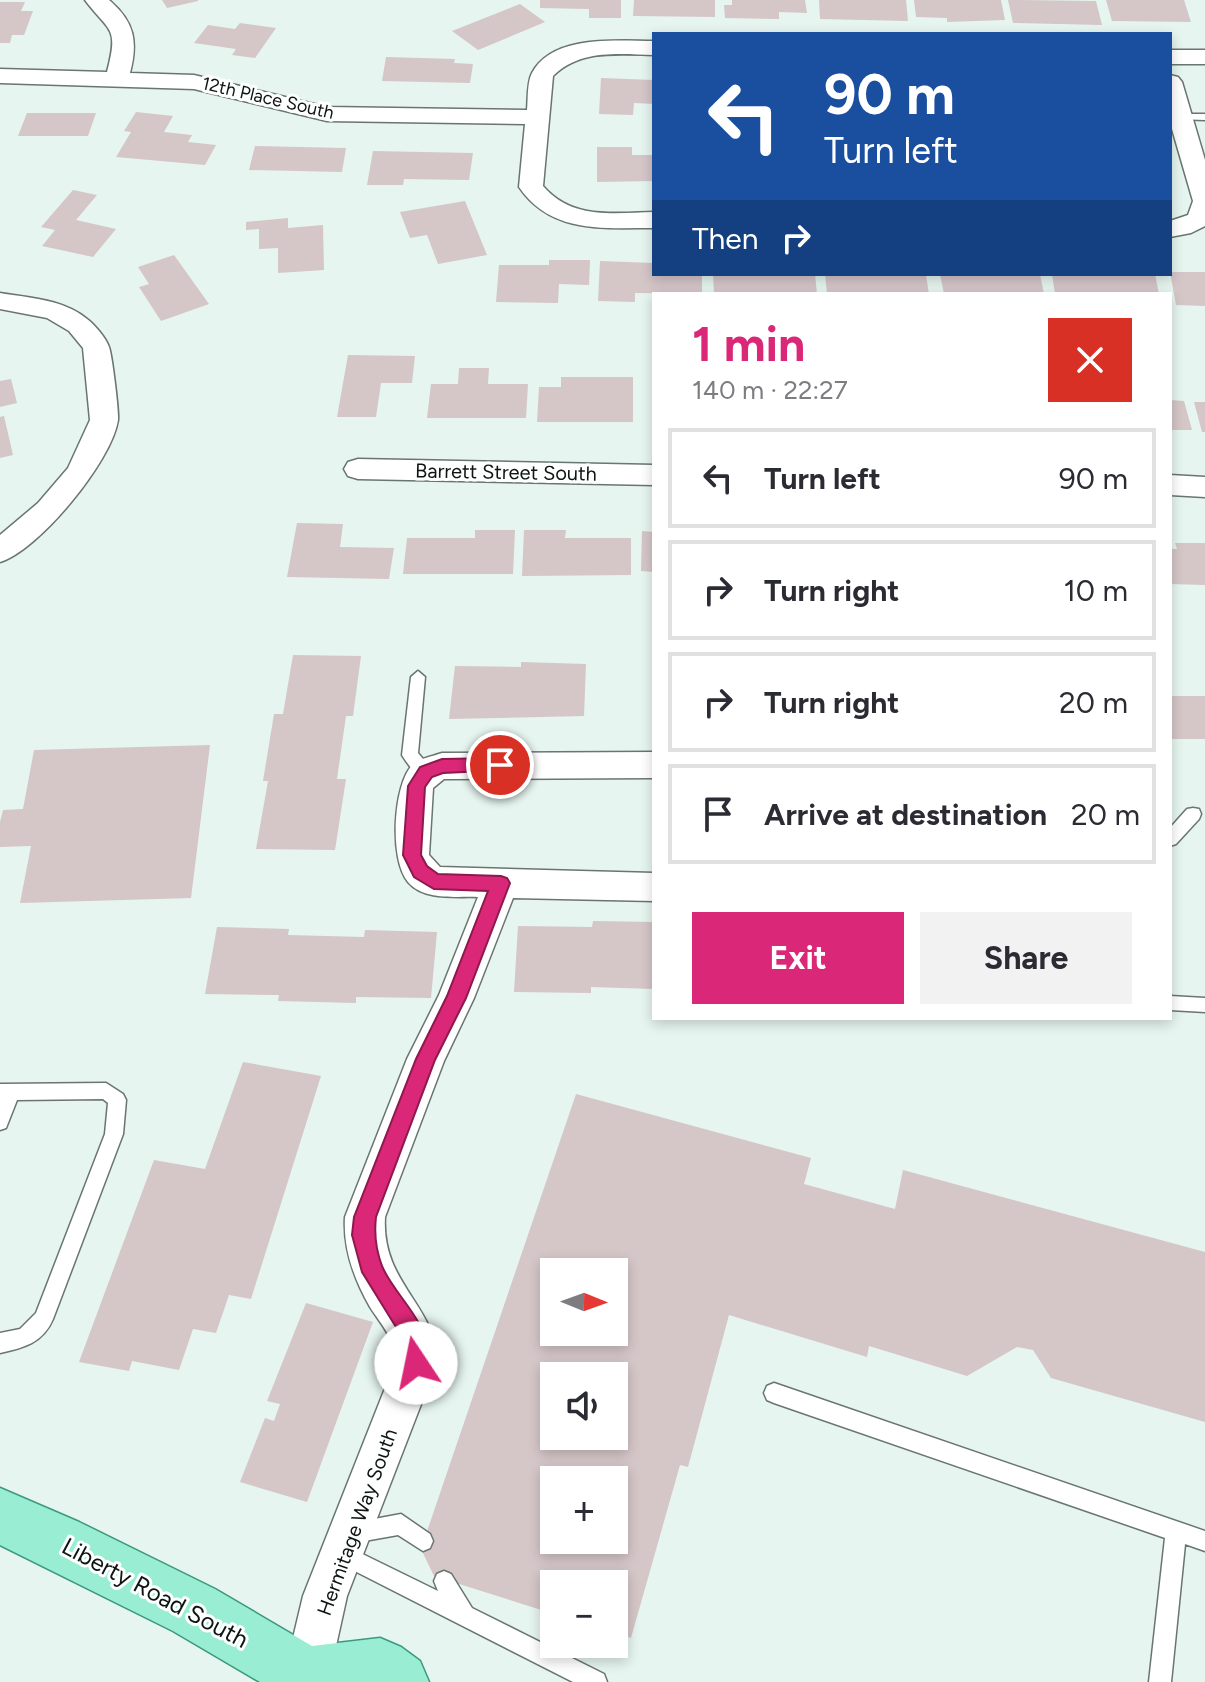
<!DOCTYPE html>
<html lang="en">
<head>
<meta charset="utf-8">
<style>
  body { margin:0; font-family:Figtree,sans-serif; background:#f2f2f3; color:#2b2b33; height:100vh; display:flex; flex-direction:column; font-size:30px; white-space:nowrap }
  * { box-sizing:border-box; margin:0 }
  p { font-size:26px; color:#7c7c81 }
  .icon { flex:none; width:44px; height:44px; fill:none; stroke:currentColor; stroke-width:2; stroke-linecap:round; stroke-linejoin:round }
  .map { position:relative; flex:1; overflow:hidden }
  .sheet { position:absolute; left:652px; top:292px; width:520px; height:728px; display:flex; flex-direction:column; background:#fff; border-radius:0px; box-shadow:0 4px 12px #0003 }
  .sheet>* { flex:none }
  .hud { position:absolute; left:652px; top:32px; width:520px; height:244px; border-radius:0px; box-shadow:0 4px 12px #0003; background:#1a4fa0; color:#fff; overflow:hidden }
  .needle { width:52px; rotate:91deg }
  .controls { position:absolute; left:540px; top:1258px; display:grid; gap:16px }
  .controls a { display:grid; place-items:center; width:88px; height:88px; border-radius:0px; background:#fff; box-shadow:0 4px 12px #0003; font-size:40px }
  .pin { position:absolute; display:grid; place-items:center; width:68px; height:68px; color:#fff; margin:-34px; border:4px solid #fff; border-radius:50%; box-shadow:0 2px 8px #0007 }
  .me { position:absolute; width:88px; margin:-44px; rotate:349deg; stroke-linejoin:round; filter:drop-shadow(0 0 6px #0008) }
  .turn { display:flex; align-items:center; gap:28px; height:168px; padding:0 40px; font-size:36px }
  .turn .icon { width:104px; height:104px; stroke-width:2.5 }
  .turn b { display:block; font-size:56px; line-height:68px }
  .then { display:flex; align-items:center; height:76px; padding:0 40px; background:#0003; gap:16px; font-size:30px }
  .round { display:grid; place-items:center; flex:none; width:84px; height:84px; border-radius:0px; background:#f2f2f3 }
  .headline { display:flex; align-items:center; justify-content:space-between; height:136px; padding:0 40px }
  h1 { font-size:48px; font-weight:700; line-height:60px; color:#db2777 }
  .action { display:flex; gap:16px; margin-top:auto; padding:16px 40px }
  .action a { flex:1; height:92px; border-radius:0px; background:#db2777; color:#fff; font-size:32px; font-weight:700; line-height:92px; text-align:center }
  .action a+a { background:#f2f2f3; color:#2b2b33 }
  ul { padding:0; list-style:none }
  li { display:flex; align-items:center; gap:24px; height:100px; margin:0 16px 12px; padding:0 24px; border:4px solid #e1e1e2; border-radius:0px }
  li div { flex:1 }
  li b { display:block; font-size:30px }
  li em { font-style:normal }
  .map>svg:first-child { display:block }
  .building { fill:#d5c6c8; fill-rule:evenodd }
  .lines { fill:none; stroke-linecap:round; stroke-linejoin:round }
  .service-casing { stroke:#697570; stroke-width:3 }
  .minor-casing { stroke:#697570; stroke-width:3 }
  .primary-casing { stroke:#3c997d; stroke-width:3 }
  .service { fill:#fff; fill-rule:evenodd }
  .minor { fill:#fff; fill-rule:evenodd }
  .primary { fill:#98edd3; fill-rule:evenodd }
  .route { fill:#db2777; stroke:#8e194d; stroke-width:2 }
  .labels { text-anchor:middle; stroke-width:6; stroke-linejoin:round; paint-order:stroke }
  .far-street-label { font-size:18px; fill:#0f1412; stroke:#fcfffd }
  .street-label { font-size:20px; fill:#0f1412; stroke:#fcfffd }
  .near-street-label { font-size:24px; fill:#0f1412; stroke:#fcfffd }
</style>
</head>
<body>
<div class="map">
<svg width="1205" height="1682" viewBox="0 0 1205 1682">
  <rect width="100%" height="100%" fill="#e6f5ef"/>
  <!-- building -->
  <path class="building" d="M162,0H198V1L167,8Z
    M540,0H621V18H589V9L540,8Z
    M634,0H715V17L633,16Z
    M732,0H805L807,13L779,12V19L725,18L724,5H732Z
    M819,0H906L908,21L820,19Z
    M914,0H1001L1005,20L947,22V18L916,17Z
    M1008,0L1096,1L1102,25L1013,23Z
    M1106,0H1184L1191,22L1112,21Z
    M0,2H25L21,11H33L24,35H12L10,43H0Z
    M520,4L545,22L478,50L452,31Z
    M240,23L276,28L255,58L232,55L236,49L194,43L208,25L235,29Z
    M386,57L455,59L454,63L473,64L470,83L382,81Z
    M601,78L654,80V104L634,103L633,115L599,114Z
    M136,112L173,116L164,132L192,135L188,142L216,145L205,165L116,157L131,132L124,131Z
    M27,113H96L88,136H18Z
    M255,146L346,148L342,172L249,170Z
    M597,147H632V155H654V181L597,182Z
    M373,151L473,153L469,180L404,179L403,185H367Z
    M73,190L97,195L76,220L116,229L93,257L42,246L55,230L41,227Z
    M465,201L487,255L438,264L427,235L410,238L400,212Z
    M288,218V228L323,225L324,270L278,273V248L259,249V229L246,230V222Z
    M174,255L209,304L161,321L139,287L149,284L138,267Z
    M549,260H590L589,285L559,284L558,303L496,302L499,265H549Z
    M600,261L654,263V274H702V294L635,293V302L598,301Z
    M1170,272H1205V306L1176,305Z
    M713,274H815L817,294H714Z
    M825,274L926,275L929,294H827Z
    M940,274H1040L1044,294H944Z
    M1052,274H1155L1159,294H1055Z
    M348,355L415,356L412,383H381L376,417H337Z
    M459,368H489L488,384H528L526,418H427L431,384H458Z
    M561,377H633V422H537L539,387H561Z
    M11,379L17,403L0,407V381Z
    M1170,400L1184,401L1192,430H1170Z
    M1194,402H1205V432H1202Z
    M4,416L13,455L0,458V417Z
    M297,523L343,524L340,547L394,548L389,579L287,577Z
    M475,530H515L513,574H403L407,538H475Z
    M524,530H566L565,538H631V575L522,576Z
    M642,531L654,532V572L641,571Z
    M1175,543H1205V585L1170,584V549H1177Z
    M293,655L361,656L353,716H346L337,779H346L335,850L256,849L268,781H263L274,714H283Z
    M521,662L586,664L584,716L449,719L455,666L521,667Z
    M1170,696H1205V739H1170Z
    M210,745L191,898L20,903L31,846L0,847V822L3,810L23,809L34,750Z
    M593,921L654,922V989L591,987V993L514,992L518,926L592,927Z
    M217,927L289,929L288,935L364,937L365,930L437,932L431,998L356,997V1003L278,1001L279,995L205,994Z
    M243,1062L321,1076L251,1299L229,1295L216,1333L193,1329L179,1370L132,1361L129,1371L79,1362L154,1160L205,1169Z
    M576,1094L811,1158L804,1184L895,1209L903,1170L1205,1252V1422L1051,1378L1033,1350L1017,1347L967,1376L869,1346L867,1357L729,1315L688,1467L680,1465L631,1638L614,1633V1584H554V1614L434,1576L421,1549ZM554,1272H614V1332H554ZM554,1376H614V1436H554ZM554,1480H614V1540H554Z
    M306,1303L373,1322L307,1502L240,1482L265,1418L274,1421L280,1404L267,1401Z"/>
  <g class="lines">
    <defs>
      <path id="service" d="M1180,114H1205V120L1176,119L1174,117Z
        M418,671L425,677L418,753L434,772L431,776C419,780 408,765 402,755L411,677Z
        M1193,808L1199,809L1201,814L1199,819L1176,844L1170,846V828L1187,809Z
        M1170,996L1205,998V1012L1170,1010Z
        M106,1083L123,1094L126,1100L123,1134L53,1319C43,1343 23,1348 0,1353V1333L20,1329L36,1313L105,1134L108,1103L103,1099L17,1100L6,1128L0,1130V1084Z
        M774,1383L1205,1531V1551L1185,1544L1171,1682H1149L1165,1538L774,1403L767,1400L764,1393L767,1386Z
        M401,1514L430,1534L433,1541L430,1548L423,1551L398,1535L353,1543L346,1540L343,1533L346,1526L353,1523Z
        M342,1544L438,1591L434,1581L437,1574L444,1571L451,1574L472,1608L604,1674L607,1682H573L335,1561L332,1554L335,1547Z"/>
      <path id="minor" d="M85,0H109C135,22 138,42 130,73L194,75L327,107L527,110C528,99 527,82 532,73C553,34 617,41 654,41V55C619,54 580,49 553,76L543,186C572,220 614,213 654,212V228C603,228 551,234 519,187L525,124L327,121L194,89L0,83V69L107,72C119,26 110,33 85,0Z
        M1170,50H1205V64H1170Z
        M1170,75L1178,77L1182,82L1205,160V226L1191,233L1170,237V221L1188,215L1193,201L1170,122Z
        M0,293C29,298 63,299 87,319C94,324 106,338 109,347C112,355 119,412 118,420C112,461 39,550 0,562V535L38,503L68,468L90,420L83,348L69,331L47,318L0,309Z
        M358,459L654,465V485L358,479L348,476L344,469L348,462Z
        M1170,475L1205,477V497L1170,495Z
        M654,752V778L444,779L433,788L429,855L440,867L654,873V901L513,898L474,998L444,1061L385,1217C381,1284 437,1305 437,1363L347,1596L328,1682H286L284,1676L303,1596L395,1363C396,1339 382,1326 370,1307C354,1279 343,1249 345,1217L407,1059L439,995L478,897C456,896 424,901 408,882C389,860 393,784 413,764C420,758 434,756 442,753Z"/>
      <path id="primary" d="M0,1488L79,1522L215,1589L312,1646L380,1638L401,1647L420,1661L429,1682H260L173,1631L0,1545Z"/>
    </defs>
    <!-- service casing -->
    <use href="#service" class="service-casing"/>
    <!-- minor casing -->
    <use href="#minor" class="minor-casing"/>
    <!-- primary casing -->
    <use href="#primary" class="primary-casing"/>
    <!-- service -->
    <use href="#service" class="service"/>
    <!-- minor -->
    <use href="#minor" class="minor"/>
    <!-- primary -->
    <use href="#primary" class="primary"/>
  </g>
  <!-- route -->
  <path class="route" d="M500,758L509,765L506,770L443,773L432,777L425,787L421,855L427,866L438,874L501,876L507,878L510,883L466,998L435,1060L376,1217C374,1234 376,1250 382,1266C396,1300 441,1330 424,1371L416,1374L408,1371L404,1340L362,1272L352,1235L354,1217L416,1059L447,996L488,891L434,889L414,877L403,855L408,786L420,767L442,759Z"/>
  <g class="labels">
    <!-- far-street labels -->
    <g class="far-street-label">
      <text transform="translate(268 98) rotate(13)" y="6">12th Place South</text>
    </g>
    <!-- street labels -->
    <g class="street-label">
      <text transform="translate(506 472) rotate(1)" y="7">Barrett Street South</text>
      <text transform="translate(357 1522) rotate(-70)" y="7">Hermitage Way South</text>
    </g>
    <!-- near-street labels -->
    <g class="near-street-label">
      <text transform="translate(155 1593) rotate(28)" y="8">Liberty Road South</text>
    </g>
  </g>
</svg>
<div class="controls">
<a><svg class="needle" viewBox="-14 -14 28 28"><path d="M0-13l5 13h-10z" fill="#e53935"/><path d="M0 13l5-13h-10z" fill="#7c7c81"/></svg></a>
<a><svg class="icon" aria-label="sound" viewBox="0 0 24 24"><path d="M4 9h4l5-4v14l-5-4H4zM17 9q2 3 0 6"/></svg></a>
<a>+</a>
<a>−</a>
</div>
<div class="pin" style="left:500px;top:765px;background:#d93025"><svg class="icon" aria-label="arrive" viewBox="0 0 24 24"><path d="M6 21V4h12l-3 4 3 4H6"/></svg></div>
<svg class="me" style="left:416px;top:1363px" viewBox="-20 -20 40 40"><circle r="19" fill="#fff"/><path d="M0-13L10 11 0 6-10 11z" fill="#db2777"/></svg>
<div class="hud">
<div class="turn"><svg class="icon" aria-label="left" viewBox="0 0 24 24"><path d="M17 20v-9H6M10 6l-5 5 5 5"/></svg><div><b>90 m</b>Turn left</div></div>
<div class="then">Then<svg class="icon" aria-label="right" viewBox="0 0 24 24"><path d="M7 20v-9h11M14 6l5 5-5 5"/></svg></div>
</div>
<section class="sheet">
<div class="headline"><div><h1>1 min</h1><p>140 m · 22:27</p></div><a class="round" style="background:#d93025;color:#fff"><svg class="icon" aria-label="close" viewBox="0 0 24 24"><path d="M6 6l12 12M18 6L6 18"/></svg></a></div>
<ul>
<li><svg class="icon" aria-label="left" viewBox="0 0 24 24"><path d="M17 20v-9H6M10 6l-5 5 5 5"/></svg><div><b>Turn left</b></div><em>90 m</em></li>
<li><svg class="icon" aria-label="right" viewBox="0 0 24 24"><path d="M7 20v-9h11M14 6l5 5-5 5"/></svg><div><b>Turn right</b></div><em>10 m</em></li>
<li><svg class="icon" aria-label="right" viewBox="0 0 24 24"><path d="M7 20v-9h11M14 6l5 5-5 5"/></svg><div><b>Turn right</b></div><em>20 m</em></li>
<li><svg class="icon" aria-label="arrive" viewBox="0 0 24 24"><path d="M6 21V4h12l-3 4 3 4H6"/></svg><div><b>Arrive at destination</b></div><em>20 m</em></li>
</ul>
<div class="action"><a>Exit</a><a>Share</a></div>
</section>
</div>
</body>
</html>
